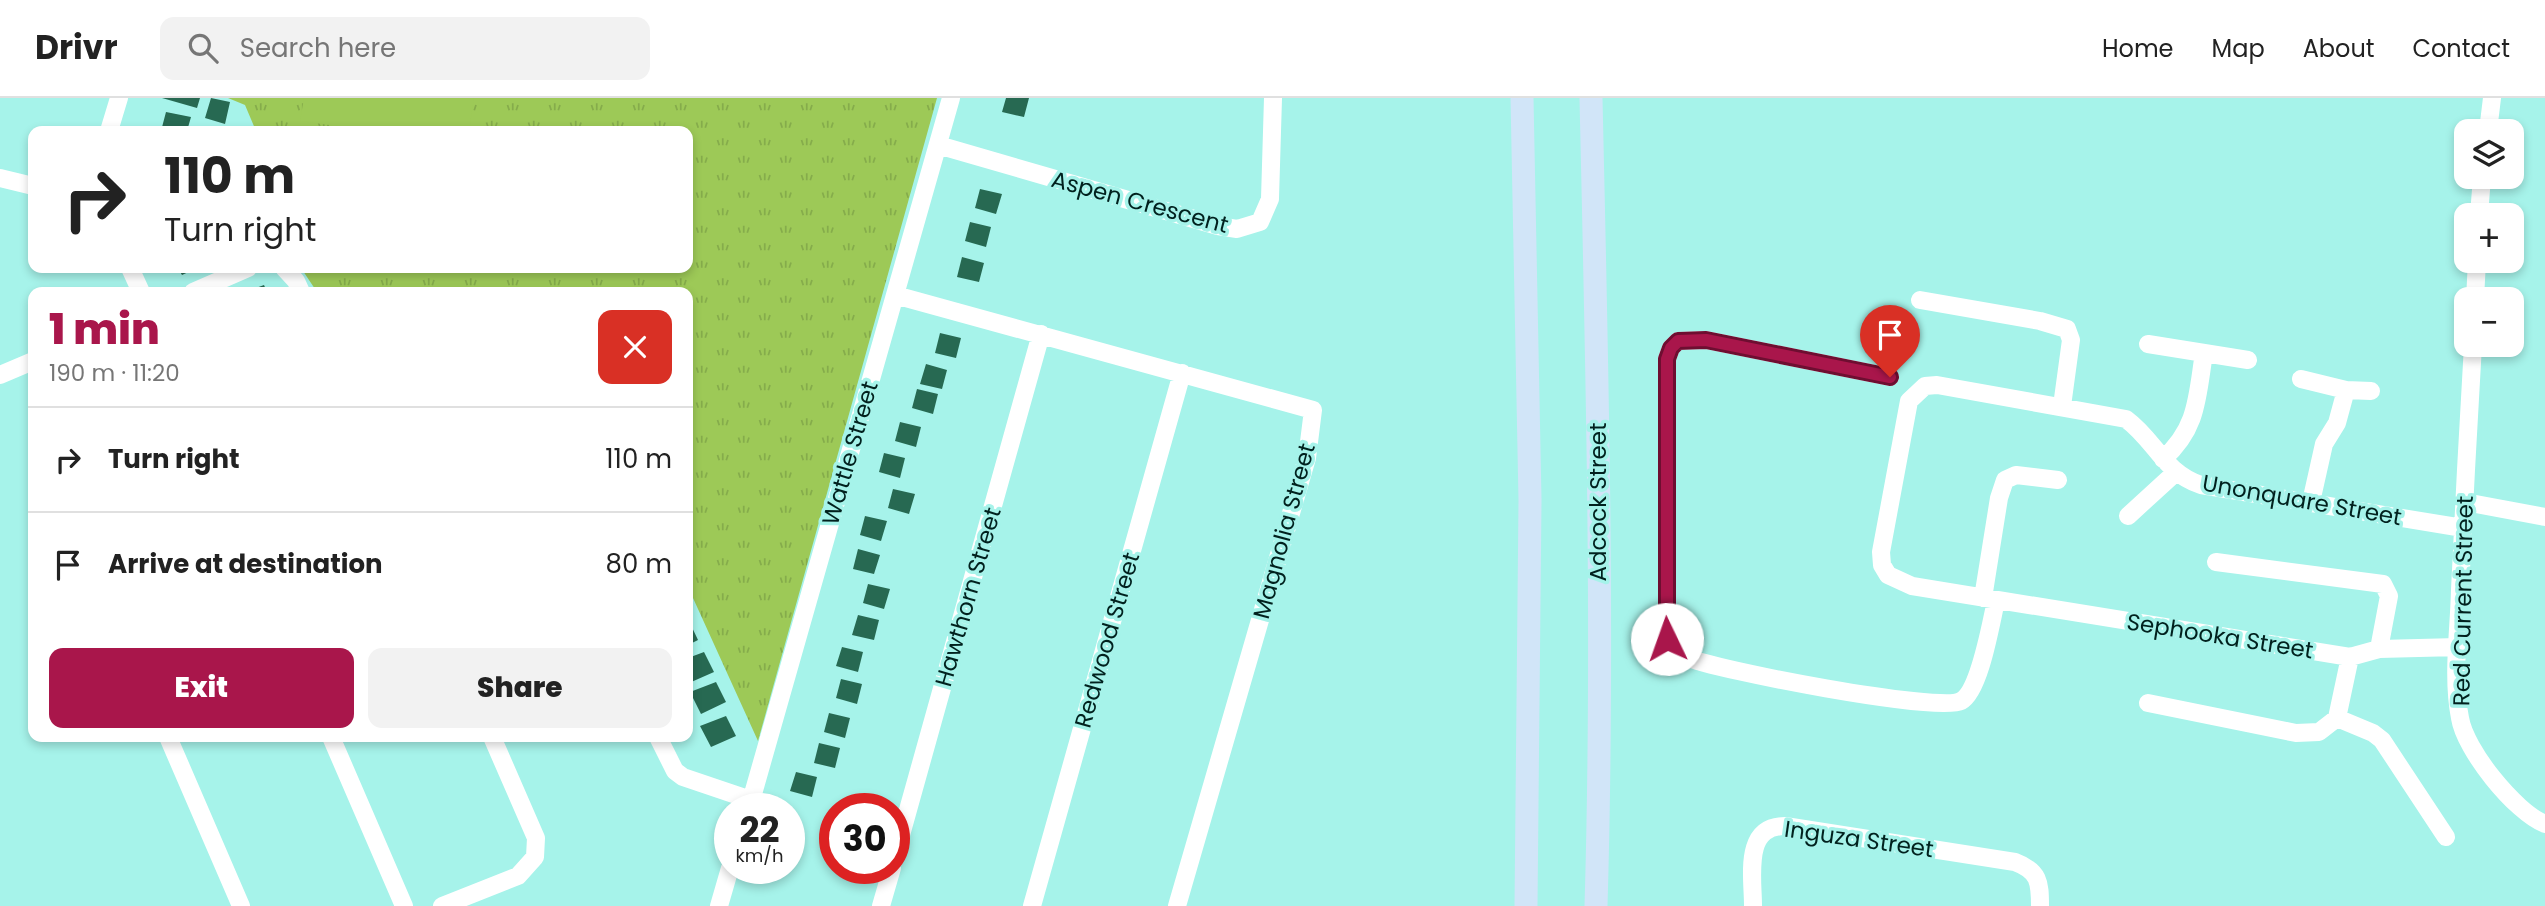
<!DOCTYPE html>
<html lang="en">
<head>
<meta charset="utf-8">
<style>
  body { margin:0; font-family:Poppins,sans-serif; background:#f2f2f2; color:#222; height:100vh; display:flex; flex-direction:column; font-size:26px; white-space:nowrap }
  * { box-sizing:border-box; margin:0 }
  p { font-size:23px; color:#767676 }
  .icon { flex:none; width:38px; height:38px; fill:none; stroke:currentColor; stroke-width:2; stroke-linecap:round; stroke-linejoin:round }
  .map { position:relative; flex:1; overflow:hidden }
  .side { position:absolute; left:28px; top:189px; width:665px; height:455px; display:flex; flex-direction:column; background:#fff; border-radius:14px; box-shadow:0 4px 10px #0003 }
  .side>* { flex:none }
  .banner { position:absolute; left:28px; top:28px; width:665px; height:147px; border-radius:14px; box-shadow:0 4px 10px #0003; background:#fff; color:#222; overflow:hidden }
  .controls { position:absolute; left:2454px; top:21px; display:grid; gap:14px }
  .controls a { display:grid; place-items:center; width:70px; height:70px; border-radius:14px; background:#fff; box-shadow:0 4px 10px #0003; font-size:35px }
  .speed { position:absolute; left:714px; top:695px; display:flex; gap:14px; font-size:35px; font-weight:700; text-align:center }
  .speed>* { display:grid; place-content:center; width:91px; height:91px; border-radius:50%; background:#fff; box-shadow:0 4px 10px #0003; line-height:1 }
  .speed small { font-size:18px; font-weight:400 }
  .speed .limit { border:10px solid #d22; background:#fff; color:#111 }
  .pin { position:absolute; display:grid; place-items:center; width:60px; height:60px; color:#fff; margin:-72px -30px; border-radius:50% 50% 50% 0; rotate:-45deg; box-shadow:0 0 7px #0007 }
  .pin .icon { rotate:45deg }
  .me { position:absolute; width:77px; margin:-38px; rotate:357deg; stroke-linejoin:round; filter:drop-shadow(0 0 5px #0008) }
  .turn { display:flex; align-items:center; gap:24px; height:147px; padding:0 21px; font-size:32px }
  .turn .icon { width:91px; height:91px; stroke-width:2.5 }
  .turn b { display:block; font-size:49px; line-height:60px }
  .round { display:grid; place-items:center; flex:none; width:74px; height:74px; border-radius:14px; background:#f2f2f2 }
  .overview { display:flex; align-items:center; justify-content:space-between; height:119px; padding:0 21px }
  h1 { font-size:42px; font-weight:800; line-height:52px; color:#a9164b }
  .button { display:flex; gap:14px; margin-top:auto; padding:14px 21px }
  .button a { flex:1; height:80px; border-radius:14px; background:#a9164b; color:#fff; font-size:28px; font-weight:800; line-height:80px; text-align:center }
  .button a+a { background:#f2f2f2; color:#222 }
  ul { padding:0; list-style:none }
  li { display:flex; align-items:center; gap:21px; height:105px; padding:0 21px; border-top:2px solid #e0e0e0 }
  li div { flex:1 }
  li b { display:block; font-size:26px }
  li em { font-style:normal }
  header { display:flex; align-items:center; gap:42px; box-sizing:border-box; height:98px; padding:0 35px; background:#fff; border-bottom:2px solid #e0e0e0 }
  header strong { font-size:33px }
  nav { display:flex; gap:38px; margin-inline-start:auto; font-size:24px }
  .search { width:490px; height:63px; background:#f2f2f2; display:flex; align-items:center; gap:18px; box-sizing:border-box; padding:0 24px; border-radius:14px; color:#767676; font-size:26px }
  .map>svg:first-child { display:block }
  .grass { fill:url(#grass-tufts) }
  .garden { fill:#9dc957 }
  .building { fill:#276952 }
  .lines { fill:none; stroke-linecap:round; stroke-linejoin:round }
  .minor { stroke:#fff; stroke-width:18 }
  .major { stroke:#d1e5f8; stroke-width:23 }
  .route-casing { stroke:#6e0e31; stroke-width:18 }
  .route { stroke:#a9164b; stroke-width:12 }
  .labels { text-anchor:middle; stroke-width:7; stroke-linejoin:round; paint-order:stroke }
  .street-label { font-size:23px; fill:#01211e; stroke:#a6f3ea }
</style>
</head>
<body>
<header>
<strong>Drivr</strong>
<div class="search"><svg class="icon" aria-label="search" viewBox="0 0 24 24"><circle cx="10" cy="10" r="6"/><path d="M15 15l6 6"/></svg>Search here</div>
<nav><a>Home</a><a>Map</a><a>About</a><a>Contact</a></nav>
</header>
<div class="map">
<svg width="2545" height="808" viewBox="0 0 2545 808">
  <defs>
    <pattern id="grass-tufts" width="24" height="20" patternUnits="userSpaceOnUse" patternTransform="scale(1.75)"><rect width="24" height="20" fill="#9dc957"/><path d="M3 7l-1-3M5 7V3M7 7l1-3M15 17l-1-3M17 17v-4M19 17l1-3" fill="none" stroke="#85ac4b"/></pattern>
  </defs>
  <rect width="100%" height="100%" fill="#a6f3ea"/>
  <!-- grass -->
  <path class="grass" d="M228,0H937L758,643L688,489V194H317L301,170H688V33H256L245,7Z"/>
  <!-- garden -->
  <path class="garden" d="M304,0H474L469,33H373L300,23Z"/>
  <!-- building -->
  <path class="building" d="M162,0H200L197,10Z
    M211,0L230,4L225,26L205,20Z
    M1006,0H1029L1024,19L1002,14Z
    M166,14L191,19L187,33H161Z
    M980,91L1002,96L996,116L975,110Z
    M970,124L991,129L986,149L965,143Z
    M962,159L984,165L979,184L957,179Z
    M178,170H197L182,177Z
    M264,187L267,194H245Z
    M940,235L961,240L956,260L935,255Z
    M926,266L947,272L942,291L920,286Z
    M917,291L938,296L933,316L912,310Z
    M900,324L921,329L916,349L895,343Z
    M884,355L905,360L900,380L879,374Z
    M893,391L915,396L909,416L888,410Z
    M865,418L887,423L881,443L860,437Z
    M858,451L880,457L874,476L853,471Z
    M868,486L890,491L884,511L863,505Z
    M858,517L879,522L874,542L852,537Z
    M688,521L698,542L688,547Z
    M842,549L863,554L858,574L836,568Z
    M704,554L714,574L689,585L688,560Z
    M841,581L862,586L857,606L836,600Z
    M716,584L726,604L701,616L690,594Z
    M829,615L850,620L845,640L824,634Z
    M726,618L736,638L711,649L700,628Z
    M819,645L840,650L835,670L814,665Z
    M796,674L817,679L812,699L790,693Z"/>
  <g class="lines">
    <!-- minor -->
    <path class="minor" d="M109,33L119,0
      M2488,33L2492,0
      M938,47L1218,128L1237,131L1260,124L1270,101L1273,0
      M0,80L33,88
      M2479,117L2482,79
      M130,170L141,194
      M284,170L296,183L301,194
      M193,194L248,170
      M895,197L1313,312L1307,360L1177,808
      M2475,201L2477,163
      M1920,202L2040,223L2067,231L2071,242L2062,308
      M2148,246L2248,262
      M2473,247C2468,329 2464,410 2460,492C2459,534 2452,579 2460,620C2465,652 2515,714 2545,726
      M0,277L33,263
      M1890,279L1706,242L1678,243L1671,250L1667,261V541C1672,548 1677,555 1686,559C1715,572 1939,615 1961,603C1980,593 1991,524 1996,503
      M2301,281L2346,292L2371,293
      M2163,361C2198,330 2197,299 2204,255
      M2311,404L2324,346L2337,325L2346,292
      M2465,404L2545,419
      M2128,418L2175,375
      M2216,464L2383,486L2389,498L2379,551
      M1983,500L1999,400L2005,382L2016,377L2058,382
      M2458,549L2379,551L2350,559L1912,488L1888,477L1882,467L1881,454L1909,303L1925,288L1937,287L2126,321C2156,343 2163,374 2201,387L2463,430
      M2148,605L2296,635L2319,634L2337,620L2350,559
      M2337,620L2373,635L2382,642L2446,739
      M168,639L241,808
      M331,639L404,808
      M658,639L675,673L683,679L751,702
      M749,710L951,0
      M894,762L1041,236
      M442,808L518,778L535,759L536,740L492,639
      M719,808L730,770
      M881,808L892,770
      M1032,808L1182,275
      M1753,808C1753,778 1743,728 1785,728L2015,764C2039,773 2040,784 2040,808"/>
    <!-- major -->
    <path class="major" d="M1522,0L1530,402L1526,808
      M1591,0C1597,269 1604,539 1596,808"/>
  </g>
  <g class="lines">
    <defs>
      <path id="route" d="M1667,541V261L1671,250L1678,243L1706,242L1890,279"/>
    </defs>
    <!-- route casing -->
    <use href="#route" class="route-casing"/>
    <!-- route -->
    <use href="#route" class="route"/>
  </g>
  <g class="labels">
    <!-- street labels -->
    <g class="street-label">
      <text transform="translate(1140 104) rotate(15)" y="8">Aspen Crescent</text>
      <text transform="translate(850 355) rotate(-74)" y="8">Wattle Street</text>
      <text transform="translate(2302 402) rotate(10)" y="8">Unonquare Street</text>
      <text transform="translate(1598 404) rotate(-90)" y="8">Adcock Street</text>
      <text transform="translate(1284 433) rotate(-75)" y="8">Magnolia Street</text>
      <text transform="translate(968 499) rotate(-74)" y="8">Hawthorn Street</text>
      <text transform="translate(2463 503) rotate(-89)" y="8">Red Current Street</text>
      <text transform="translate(2220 538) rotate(9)" y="8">Sephooka Street</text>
      <text transform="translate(1107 542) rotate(-74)" y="8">Redwood Street</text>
      <text transform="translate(1859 741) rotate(8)" y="8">Inguza Street</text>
    </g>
  </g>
</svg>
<div class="controls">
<a><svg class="icon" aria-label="layers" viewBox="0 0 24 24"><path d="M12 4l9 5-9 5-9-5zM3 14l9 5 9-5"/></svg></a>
<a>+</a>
<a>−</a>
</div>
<div class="speed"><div>22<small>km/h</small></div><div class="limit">30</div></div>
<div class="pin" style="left:1890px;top:279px;background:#d93025"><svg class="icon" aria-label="arrive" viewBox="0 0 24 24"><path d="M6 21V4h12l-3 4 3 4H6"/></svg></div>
<svg class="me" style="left:1667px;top:541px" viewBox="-20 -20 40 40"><circle r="19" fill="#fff"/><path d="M0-13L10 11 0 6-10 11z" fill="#a9164b"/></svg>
<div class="banner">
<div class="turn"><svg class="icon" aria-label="right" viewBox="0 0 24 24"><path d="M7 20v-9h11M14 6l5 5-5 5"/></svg><div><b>110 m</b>Turn right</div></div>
</div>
<section class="side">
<div class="overview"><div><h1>1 min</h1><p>190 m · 11:20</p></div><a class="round" style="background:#d93025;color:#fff"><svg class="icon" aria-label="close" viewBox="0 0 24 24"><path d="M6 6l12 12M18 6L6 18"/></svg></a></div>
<ul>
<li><svg class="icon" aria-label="right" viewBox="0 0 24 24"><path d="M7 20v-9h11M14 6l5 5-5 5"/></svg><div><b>Turn right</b></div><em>110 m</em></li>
<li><svg class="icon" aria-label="arrive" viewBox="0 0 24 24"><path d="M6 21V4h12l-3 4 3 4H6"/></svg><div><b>Arrive at destination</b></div><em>80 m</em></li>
</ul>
<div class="button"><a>Exit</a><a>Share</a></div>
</section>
</div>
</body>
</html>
